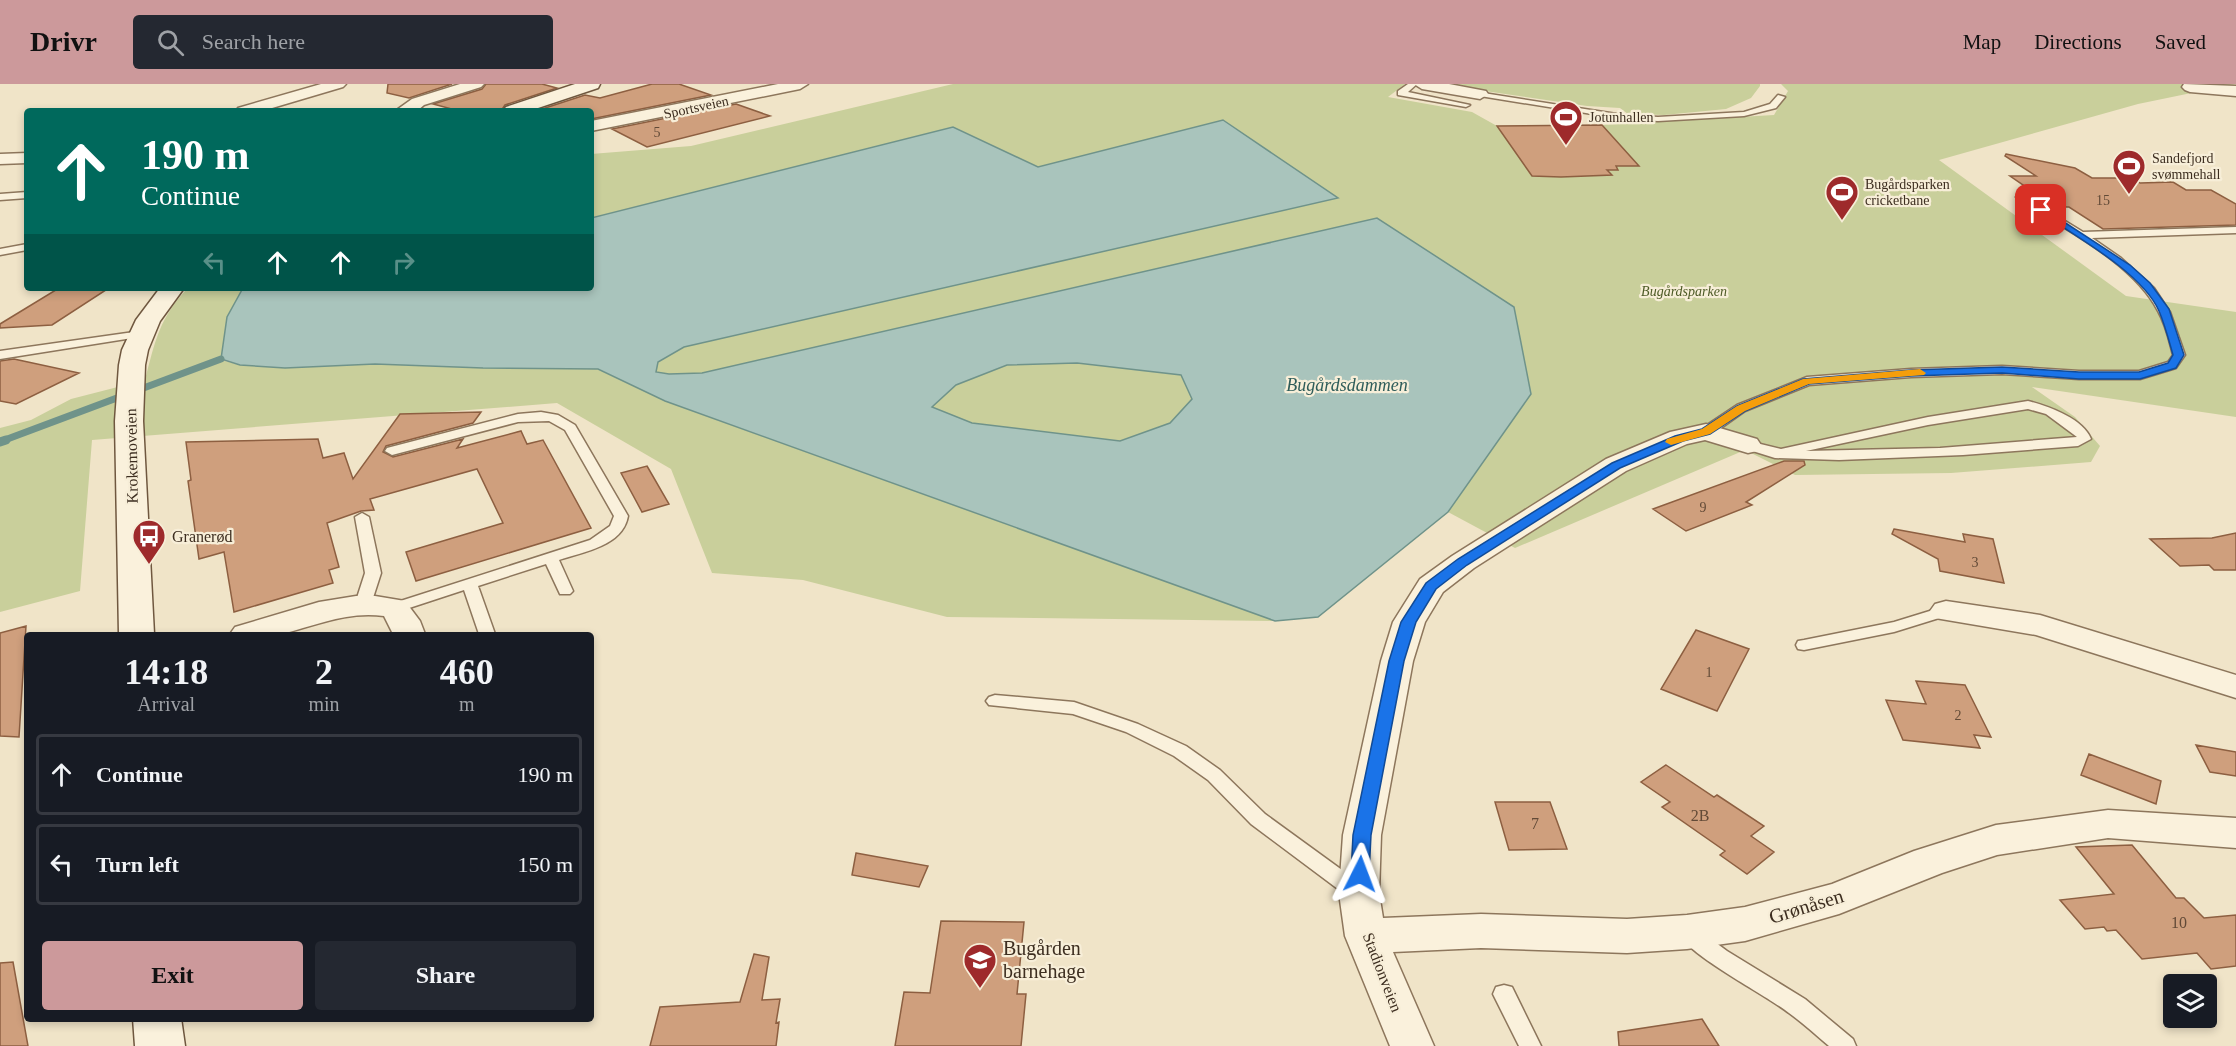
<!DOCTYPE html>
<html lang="en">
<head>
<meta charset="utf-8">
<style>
  body { margin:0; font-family:Georgia,serif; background:#242831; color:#f1f3f6; height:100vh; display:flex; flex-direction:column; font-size:22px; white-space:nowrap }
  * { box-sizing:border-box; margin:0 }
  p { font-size:20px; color:#9ea1a6 }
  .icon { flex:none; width:33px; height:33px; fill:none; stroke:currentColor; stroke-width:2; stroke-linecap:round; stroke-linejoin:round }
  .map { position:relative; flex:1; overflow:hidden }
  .details { position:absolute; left:24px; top:548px; width:570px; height:390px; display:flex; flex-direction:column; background:#171b24; border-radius:6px; box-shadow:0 3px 9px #0003 }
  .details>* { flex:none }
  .hud { position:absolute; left:24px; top:24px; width:570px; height:183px; border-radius:6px; box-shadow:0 3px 9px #0003; background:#00695c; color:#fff; overflow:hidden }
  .tools { position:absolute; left:2163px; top:890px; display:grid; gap:12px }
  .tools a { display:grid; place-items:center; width:54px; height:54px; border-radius:6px; background:#171b24; box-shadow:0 3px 9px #0003; font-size:30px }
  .pin { position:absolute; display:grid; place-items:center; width:51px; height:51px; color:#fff; margin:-26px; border-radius:12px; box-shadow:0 3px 9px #0006 }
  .me { position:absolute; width:66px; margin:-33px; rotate:3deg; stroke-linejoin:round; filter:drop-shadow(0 0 4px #0008) }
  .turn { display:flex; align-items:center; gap:21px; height:126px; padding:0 18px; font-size:27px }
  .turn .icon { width:78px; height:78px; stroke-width:2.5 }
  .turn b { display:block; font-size:42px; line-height:51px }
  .lanes { display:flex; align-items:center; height:57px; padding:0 18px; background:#0003; justify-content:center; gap:30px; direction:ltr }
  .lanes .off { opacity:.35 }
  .eta { display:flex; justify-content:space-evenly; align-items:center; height:102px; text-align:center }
  .eta b { font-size:36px; font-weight:800; line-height:42px }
  .action { display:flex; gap:12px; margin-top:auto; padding:12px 18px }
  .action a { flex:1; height:69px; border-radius:6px; background:#cc999b; color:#111; font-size:24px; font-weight:800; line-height:69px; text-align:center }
  .action a+a { background:#242831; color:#f1f3f6 }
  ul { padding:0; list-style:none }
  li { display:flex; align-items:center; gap:18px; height:81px; margin:0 12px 9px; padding:0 6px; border:3px solid #363941; border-radius:6px }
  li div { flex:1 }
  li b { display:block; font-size:22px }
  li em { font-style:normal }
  header { display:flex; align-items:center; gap:36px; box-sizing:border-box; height:84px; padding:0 30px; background:#cc999b; color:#111 }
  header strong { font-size:28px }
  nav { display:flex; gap:33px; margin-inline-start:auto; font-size:21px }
  .search { width:420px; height:54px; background:#242831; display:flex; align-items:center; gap:15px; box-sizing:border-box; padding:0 21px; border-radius:6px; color:#9ea1a6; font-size:22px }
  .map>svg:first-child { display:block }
  .green { fill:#c9cf9b }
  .water { fill:#a9c4bc; stroke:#6f938a; stroke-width:1.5; fill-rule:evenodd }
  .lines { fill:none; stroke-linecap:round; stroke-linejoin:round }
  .stream-far1 { stroke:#6f938a; stroke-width:7 }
  .stream { stroke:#6f938a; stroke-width:9 }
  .building { fill:#cf9f7d; stroke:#8d5f41; stroke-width:1.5 }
  .service-casing { stroke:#8d765c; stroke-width:3 }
  .minor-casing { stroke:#8d765c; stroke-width:3 }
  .secondary-casing { stroke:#6f573f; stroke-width:3 }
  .service { fill:#faf1dc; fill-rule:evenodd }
  .minor { fill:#faf1dc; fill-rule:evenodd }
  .secondary { fill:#faf1dc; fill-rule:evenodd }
  .route { fill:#1a73e8; stroke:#114b97; stroke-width:1.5 }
  .slow { fill:#f59e0b }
  .labels { text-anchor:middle; stroke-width:4.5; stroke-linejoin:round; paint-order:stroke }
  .far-street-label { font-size:14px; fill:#3d2e20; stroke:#f7eed8 }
  .far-poi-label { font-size:14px; fill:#3d2e20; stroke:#f7eed8; text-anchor:start }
  .number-label { font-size:14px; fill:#624a37 }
  .far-park-label { font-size:14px; font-style:italic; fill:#4d5a26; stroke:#f7eed8 }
  .street-label { font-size:16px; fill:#3d2e20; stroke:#f7eed8 }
  .poi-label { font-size:16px; fill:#3d2e20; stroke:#f7eed8; text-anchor:start }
  .near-number-label { font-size:16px; fill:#624a37 }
  .water-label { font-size:18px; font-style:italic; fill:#2f5d5a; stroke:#f7eed8 }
  .near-street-label { font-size:20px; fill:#3d2e20; stroke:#f7eed8 }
  .near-poi-label { font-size:20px; fill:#3d2e20; stroke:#f7eed8; text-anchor:start }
</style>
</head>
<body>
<header>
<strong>Drivr</strong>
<div class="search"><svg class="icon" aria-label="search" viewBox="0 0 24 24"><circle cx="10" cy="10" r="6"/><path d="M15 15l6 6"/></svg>Search here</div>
<nav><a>Map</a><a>Directions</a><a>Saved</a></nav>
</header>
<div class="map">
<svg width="2236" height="962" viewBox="0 0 2236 962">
  <rect width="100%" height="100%" fill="#f0e4c8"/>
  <!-- green -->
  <path class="green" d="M953,0H1405L1388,13L1472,28L1497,42L1602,41L1774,31L1788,7L1781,0H2235L2138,20L1939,76L2126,212L2236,228V333L2032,303L2075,333L2100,362L2091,378L1951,389L1795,391L1745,366L1515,464L1448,428L1531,310L1514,224L702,289L669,290L656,288L658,278L684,263L1061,78L1038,83L953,43L591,134V70L691,62Z
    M1437,0H1760V2L1751,14L1726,25L1664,31L1628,30L1620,24L1587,22Z
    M188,204H243L227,233L221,276L240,281L285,284L375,280L483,284L598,285L665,317L1275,537L947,533L803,496L712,489L671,385L557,319L92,356L80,507L0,528V344L31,336L71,315L145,296C155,258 159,234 188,204Z
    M1077,279L1181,291L1192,315L1170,339L1120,357L972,339L931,323L956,301L1007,281Z"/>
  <!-- water -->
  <path class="water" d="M1223,36L1338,114L684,263L658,278L656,288L669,290L702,289L1377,134L1514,223L1531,310L1448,428L1318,533L1275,537L665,317L598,285L483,284L375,280L285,284L240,281L221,275L227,233L243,204H591V134L953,43L1038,83ZM1077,279L1181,291L1192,315L1170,339L1120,357L972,339L932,323L956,301L1007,281Z"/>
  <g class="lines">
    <!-- stream-far1 -->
    <path class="stream-far1" d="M2,357L221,275"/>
    <!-- stream -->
    <path class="stream" d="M0,358L6,356"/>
  </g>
  <!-- building -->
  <path class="building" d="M388,0H452L409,14L387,9Z
    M486,0H542L557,4L505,21L501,27H459L433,20L482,5Z
    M652,0H679L711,11L591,35V27H536L585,11L600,14Z
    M736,20L770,32L647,63L612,45Z
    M1602,41L1639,82H1616L1618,86H1607L1612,91L1561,93L1532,92L1497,42Z
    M2006,70L2075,84L2092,94H2133L2140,99L2173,98L2186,106H2211L2236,120V141L2103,145L2069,123H2055L2010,92H2036L2005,72Z
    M59,204H109L52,241L0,244V240Z
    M14,275L79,289L16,320L0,317V277Z
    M481,328L473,339L386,362L383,368L393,373L463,355L457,364L521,347L527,360L543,356L591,444L416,497L406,468L503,439L477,385L370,415L374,426L361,427L327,439L339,483L329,486L333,499L234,528L224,468L199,475L188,397L191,396L186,358L318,355L323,374L344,369L353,395L400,330Z
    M1784,377H1804L1805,381L1746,418L1752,421L1686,447L1653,425Z
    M647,382L669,420L642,428L621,389Z
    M1894,445L1965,458L1963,450L1993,455L2004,499L1940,487L1938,475L1892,450Z
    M2236,449V486H2214L2209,481L2180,482L2150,455L2212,454Z
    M26,542L19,653L0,652V549Z
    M1696,546L1749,565L1717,627L1661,605Z
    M1916,597L1965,601L1991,653L1974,651L1980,664L1903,656L1886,616L1926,620Z
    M2196,661L2236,668V692L2210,688Z
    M2089,670L2161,697L2156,720L2081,691Z
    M1666,681L1714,713L1717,711L1764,742L1751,752L1774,768L1747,790L1720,771L1725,767L1662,723L1670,718L1641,698Z
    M1495,718H1550L1567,765L1509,766Z
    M2132,761L2176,814H2184L2204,834L2236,831V882L2211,885L2197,869L2142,875L2116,846L2107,847L2104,843L2085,845L2060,816L2114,810L2076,763Z
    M856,769L928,782L919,803L852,791Z
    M941,837L1024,838L1017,910H1026L1021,962H895L904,908L930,909Z
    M754,870L769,873L762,916L780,915L776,939L779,938L776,962H650L660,923L740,918Z
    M13,878L28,962H0V879Z
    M1702,935L1719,962H1619L1618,948Z"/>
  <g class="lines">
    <defs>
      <path id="service" d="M1408,0H1417L1408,8L1470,21L1466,23L1398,11V7Z
        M1477,8L1623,31L1658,33L1744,28L1770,20L1778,11L1785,13L1776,24L1744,32L1658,37L1623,35L1480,12H1477Z
        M27,108V114L0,116V110Z
        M2021,110L2083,148L2236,143V149L2092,154L2121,174L2154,204L2170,228L2185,271L2176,284L2140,295H2079L2002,290L1911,293L1809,301L1745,327L1711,351H1701L1700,348L1701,345L1737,321L1807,293L1911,285L2002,282L2079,287H2139L2168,278L2173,271C2169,256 2166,241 2158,227C2133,178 2062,144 2018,115L2016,113Z
        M27,160V166L0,171V165Z
        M141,247L145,248V252L0,275V267Z
        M2028,317C2047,322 2083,334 2091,355L2078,362L1963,371L1839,376L1775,374L1743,364L1741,361L1748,357L1781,365L1928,333ZM2028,325L2046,330L2077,353L1940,364L1806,367L1928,341Z
        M541,328L558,331L575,341L628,432C623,462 583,468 559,476L573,507L570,510H560L546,480L478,502L495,550H479L464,506L400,527H388L386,524L388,521L590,456L610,442L614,432L565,346L549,337L518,338L392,371L385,367L387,364L518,330Z
        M362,429L369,433L381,489L371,520L363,525L355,520L365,489L355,433Z
        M1946,522L1954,527L1952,530L1894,548L1804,566L1798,565L1796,561L1798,557L1804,556L1894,538Z
        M995,611L1074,618L1138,640L1186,662L1220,686L1265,730L1364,802L1367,808L1364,814L1357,816L1350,814L1251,740L1208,696L1174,672L1126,648L1073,630L989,621L986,617L989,613Z
        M1689,841L1696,844L1727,867L1805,915L1853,955L1856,962H1829C1816,951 1803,939 1789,929C1766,911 1690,872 1679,850L1682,844Z
        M1504,901L1512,903L1541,962H1519L1493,910L1496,903Z"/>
      <path id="minor" d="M321,0H346L343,3L262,27H236L238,24Z
        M460,0H484L481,3L424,21L417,27H399L398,25L412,15Z
        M778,0H808L800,5L591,47V37Z
        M1414,0H1449L1486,7L1488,10L1480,15L1422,5Z
        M2184,0L2236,2V12L2190,8L2185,6L2182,3Z
        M27,69V79L0,80V70Z
        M1706,340L1757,355L1761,361L1757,367L1748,369L1705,356L1687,360L1626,387L1474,484L1443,508L1425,538L1413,577L1381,751L1379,809L1383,834L1481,830L1627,835L1687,831L1745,823L1832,800L1914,767L1996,741L2108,726L2236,734V764L2108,754L1997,771L1942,789L1839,830L1745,857L1687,865L1627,869L1481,864L1393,868L1434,962H1390L1345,852L1339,809L1343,751L1381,577L1393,538L1420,495L1452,472L1606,375L1670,348Z
        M356,512H375L405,517L420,537L425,550H393L384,532C347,527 317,541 282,550C267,553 245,552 230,550L235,543L319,518Z
        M1946,517L2040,531L2236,591V614L2036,551L1935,534L1930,527L1935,520Z"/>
      <path id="secondary" d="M575,0H600L598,4L529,27H503L506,23Z
        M160,204H184L160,237L148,266L145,281L143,337L154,550H119L115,337L119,281L122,266L136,236Z
        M133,934H181L185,962H135Z"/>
    </defs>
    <!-- service casing -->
    <use href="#service" class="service-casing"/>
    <!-- minor casing -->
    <use href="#minor" class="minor-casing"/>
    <!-- secondary casing -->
    <use href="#secondary" class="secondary-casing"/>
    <!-- service -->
    <use href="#service" class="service"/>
    <!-- minor -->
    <use href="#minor" class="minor"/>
    <!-- secondary -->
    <use href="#secondary" class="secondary"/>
  </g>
  <!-- route -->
  <path class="route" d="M2041,123L2130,181L2150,199L2169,225L2184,271L2176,284L2140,295H2079L2002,289L1911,292L1809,300L1745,327L1710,350L1683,357L1620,384L1467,481L1436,505L1416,538L1404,577L1371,751L1369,790L1366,795L1360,797L1354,795L1351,790L1353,751L1389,577L1401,538L1426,499L1458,475L1612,379L1675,352L1702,345L1737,322L1803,295L1911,286L2002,283L2079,288H2139L2168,279L2173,271C2169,257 2165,241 2159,227C2142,188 2073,151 2038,127V124Z"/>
  <!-- slow -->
  <path class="slow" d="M1920,285L1926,289L1924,291L1809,300L1745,327L1710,350L1671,361L1665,358L1667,355L1702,345L1737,322L1803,295Z"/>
  <!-- icons -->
  <defs>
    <symbol id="stadium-pin" viewBox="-11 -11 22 30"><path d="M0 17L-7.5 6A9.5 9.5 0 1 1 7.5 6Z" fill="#9e2a2b" stroke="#f7eed8"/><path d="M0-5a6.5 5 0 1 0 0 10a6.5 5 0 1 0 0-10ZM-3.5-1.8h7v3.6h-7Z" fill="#fff"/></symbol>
    <symbol id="bus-pin" viewBox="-11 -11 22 30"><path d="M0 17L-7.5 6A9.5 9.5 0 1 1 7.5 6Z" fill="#9e2a2b" stroke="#f7eed8"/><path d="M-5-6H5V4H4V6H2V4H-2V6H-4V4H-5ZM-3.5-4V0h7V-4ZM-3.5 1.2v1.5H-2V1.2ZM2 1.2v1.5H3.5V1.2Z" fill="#fff"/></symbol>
    <symbol id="school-pin" viewBox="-11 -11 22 30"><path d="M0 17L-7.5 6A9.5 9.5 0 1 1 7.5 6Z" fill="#9e2a2b" stroke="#f7eed8"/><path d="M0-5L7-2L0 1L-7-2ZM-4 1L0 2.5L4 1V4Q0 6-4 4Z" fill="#fff"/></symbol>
  </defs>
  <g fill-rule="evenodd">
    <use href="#stadium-pin" x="1547" y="14" width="38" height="52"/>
    <use href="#stadium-pin" x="2110" y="63" width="38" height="52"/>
    <use href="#stadium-pin" x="1823" y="89" width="38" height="52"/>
    <use href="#bus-pin" x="130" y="433" width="38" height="52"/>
    <use href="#school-pin" x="961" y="857" width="38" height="52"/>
  </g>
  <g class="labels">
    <!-- far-street labels -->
    <g class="far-street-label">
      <text transform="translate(696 23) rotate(-12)" y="5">Sportsveien</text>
    </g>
    <!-- far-poi labels -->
    <g class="far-poi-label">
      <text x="1589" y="38">Jotunhallen</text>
      <text x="2152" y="79">Sandefjord<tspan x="2152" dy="16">svømmehall</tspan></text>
      <text x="1865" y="105">Bugårdsparken<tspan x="1865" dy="16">cricketbane</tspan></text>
    </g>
    <!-- number labels -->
    <g class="number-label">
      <text x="657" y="53">5</text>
      <text x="2103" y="121">15</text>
      <text x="1703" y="428">9</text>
      <text x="1975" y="483">3</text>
      <text x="1709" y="593">1</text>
      <text x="1958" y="636">2</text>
    </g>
    <!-- far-park labels -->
    <g class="far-park-label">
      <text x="1684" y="212">Bugårdsparken</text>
    </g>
    <!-- street labels -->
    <g class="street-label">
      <text transform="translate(131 372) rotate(-91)" y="6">Krokemoveien</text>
      <text transform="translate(1383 888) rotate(69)" y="6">Stadionveien</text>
    </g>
    <!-- poi labels -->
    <g class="poi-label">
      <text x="172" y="458">Granerød</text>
    </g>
    <!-- near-number labels -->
    <g class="near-number-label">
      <text x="1700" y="737">2B</text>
      <text x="1535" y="745">7</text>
      <text x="2179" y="844">10</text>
    </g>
    <!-- water labels -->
    <g class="water-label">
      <text x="1347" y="307">Bugårdsdammen</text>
    </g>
    <!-- near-street labels -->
    <g class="near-street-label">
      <text transform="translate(1806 822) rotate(-17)" y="7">Grønåsen</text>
    </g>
    <!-- near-poi labels -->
    <g class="near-poi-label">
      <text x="1003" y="871">Bugården<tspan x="1003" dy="23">barnehage</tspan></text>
    </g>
  </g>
</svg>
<div class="tools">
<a><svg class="icon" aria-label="layers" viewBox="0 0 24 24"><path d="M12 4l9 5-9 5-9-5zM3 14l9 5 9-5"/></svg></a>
</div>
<div class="pin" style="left:2041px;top:126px;background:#d93025"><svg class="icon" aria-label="arrive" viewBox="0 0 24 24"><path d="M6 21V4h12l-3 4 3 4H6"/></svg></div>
<svg class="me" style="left:1360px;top:790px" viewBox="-20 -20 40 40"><path d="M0-17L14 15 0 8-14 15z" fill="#1a73e8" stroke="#fff" stroke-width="4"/></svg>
<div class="hud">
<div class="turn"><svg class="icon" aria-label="ahead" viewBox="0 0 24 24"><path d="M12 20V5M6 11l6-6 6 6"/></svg><div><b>190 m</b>Continue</div></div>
<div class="lanes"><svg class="icon off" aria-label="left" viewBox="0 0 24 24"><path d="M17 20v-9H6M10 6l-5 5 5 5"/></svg><svg class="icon" aria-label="ahead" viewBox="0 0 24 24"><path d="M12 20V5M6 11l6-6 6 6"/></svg><svg class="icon" aria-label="ahead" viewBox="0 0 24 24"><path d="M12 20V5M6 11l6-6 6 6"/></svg><svg class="icon off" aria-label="right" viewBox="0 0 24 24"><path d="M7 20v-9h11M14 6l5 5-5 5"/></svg></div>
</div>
<section class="details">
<div class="eta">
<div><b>14:18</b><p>Arrival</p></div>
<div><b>2</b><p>min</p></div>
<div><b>460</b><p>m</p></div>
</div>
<ul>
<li><svg class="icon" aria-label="ahead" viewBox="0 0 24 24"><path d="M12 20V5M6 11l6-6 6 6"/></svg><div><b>Continue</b></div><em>190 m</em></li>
<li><svg class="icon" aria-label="left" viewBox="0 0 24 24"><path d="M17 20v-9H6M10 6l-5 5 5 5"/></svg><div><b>Turn left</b></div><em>150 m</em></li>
</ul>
<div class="action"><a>Exit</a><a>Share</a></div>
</section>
</div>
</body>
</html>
